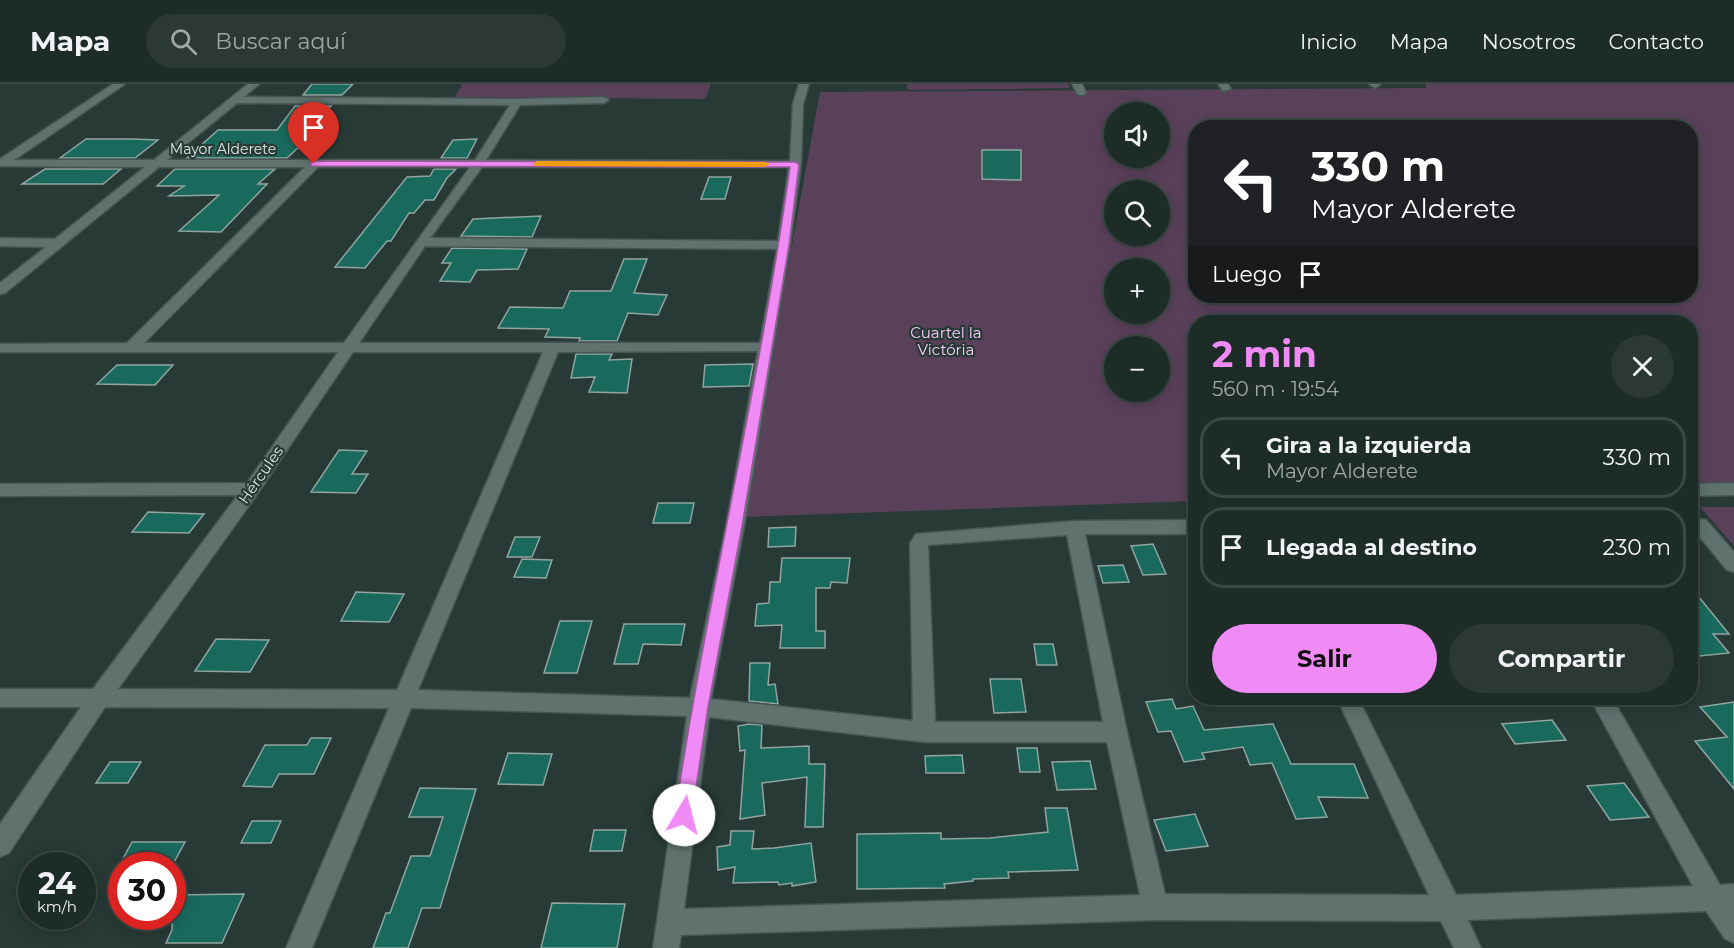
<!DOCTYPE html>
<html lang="es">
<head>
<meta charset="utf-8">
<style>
  body { margin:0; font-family:Montserrat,sans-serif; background:#2b3834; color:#f1f3f6; height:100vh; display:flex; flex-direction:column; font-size:22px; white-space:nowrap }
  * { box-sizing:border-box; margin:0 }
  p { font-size:20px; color:#a1a7a8 }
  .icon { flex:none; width:33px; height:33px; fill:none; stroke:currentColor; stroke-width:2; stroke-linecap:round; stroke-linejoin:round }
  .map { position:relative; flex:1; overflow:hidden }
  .details { position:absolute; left:1188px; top:231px; width:510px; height:390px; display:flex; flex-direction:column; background:#1e2c28; border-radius:24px; box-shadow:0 3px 15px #0003,0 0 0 2px #3c4845 }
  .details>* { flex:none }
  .guide { position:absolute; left:1188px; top:36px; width:510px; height:183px; border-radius:24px; box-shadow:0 3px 15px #0003,0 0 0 2px #3c4845; background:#202124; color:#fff; overflow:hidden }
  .tools { position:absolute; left:1104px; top:18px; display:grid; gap:12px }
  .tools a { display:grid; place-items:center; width:66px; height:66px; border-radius:50%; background:#1e2c28; box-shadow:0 3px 15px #0003,0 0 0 2px #3c4845; font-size:30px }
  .speed { position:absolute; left:18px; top:768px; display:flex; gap:12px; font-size:30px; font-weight:700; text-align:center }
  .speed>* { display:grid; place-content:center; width:78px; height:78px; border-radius:50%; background:#1e2c28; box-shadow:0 3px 15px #0003,0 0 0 2px #3c4845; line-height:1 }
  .speed small { font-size:15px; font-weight:400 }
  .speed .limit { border:9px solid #d22; background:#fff; color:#111 }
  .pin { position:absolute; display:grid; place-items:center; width:51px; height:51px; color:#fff; margin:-62px -26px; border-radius:50% 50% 50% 0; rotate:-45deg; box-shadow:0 0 6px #0007 }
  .pin .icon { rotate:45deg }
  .me { position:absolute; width:66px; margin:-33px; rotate:8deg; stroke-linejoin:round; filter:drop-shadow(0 0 4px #0008) }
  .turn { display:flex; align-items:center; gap:21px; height:126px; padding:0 24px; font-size:27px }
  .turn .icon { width:78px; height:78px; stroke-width:2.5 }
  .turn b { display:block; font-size:42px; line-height:51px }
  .then { display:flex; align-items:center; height:57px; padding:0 24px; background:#0003; gap:12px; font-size:22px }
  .round { display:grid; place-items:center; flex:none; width:63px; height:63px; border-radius:32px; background:#2b3834 }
  .overview { display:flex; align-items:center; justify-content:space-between; height:102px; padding:0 24px }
  h1 { font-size:36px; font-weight:700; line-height:45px; color:#f08bf5 }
  .primary-button { display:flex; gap:12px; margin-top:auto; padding:12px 24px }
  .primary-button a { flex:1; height:69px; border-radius:36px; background:#f08bf5; color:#111; font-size:24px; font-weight:700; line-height:69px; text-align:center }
  .primary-button a+a { background:#2b3834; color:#f1f3f6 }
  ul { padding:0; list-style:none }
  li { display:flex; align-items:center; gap:18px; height:81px; margin:0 12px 9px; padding:0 12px; border:3px solid #3c4845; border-radius:24px }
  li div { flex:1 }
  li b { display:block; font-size:22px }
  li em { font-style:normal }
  header { display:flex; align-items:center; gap:36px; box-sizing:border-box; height:84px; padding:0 30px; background:#1e2c28; border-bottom:2px solid #3c4845 }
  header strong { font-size:28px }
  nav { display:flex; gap:33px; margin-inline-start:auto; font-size:21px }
  .search { width:420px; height:54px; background:#2b3834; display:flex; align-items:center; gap:15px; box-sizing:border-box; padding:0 21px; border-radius:33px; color:#a1a7a8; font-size:22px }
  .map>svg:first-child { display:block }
  .green { fill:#59415a; fill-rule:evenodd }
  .building { fill:#1a695d; stroke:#91a5a0; stroke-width:1.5 }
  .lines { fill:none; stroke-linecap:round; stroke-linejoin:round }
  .minor-casing { stroke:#465552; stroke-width:3 }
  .minor { fill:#5f726e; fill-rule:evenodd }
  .route { fill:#f08bf5; stroke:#9c5a9f; stroke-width:1.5 }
  .slow { fill:#f59e0b }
  .labels { text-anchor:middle; stroke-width:4.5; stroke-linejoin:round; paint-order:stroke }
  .far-street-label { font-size:14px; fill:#dee9e6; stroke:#283a36 }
  .park-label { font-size:15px; fill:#fbcbfd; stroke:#283a36 }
  .street-label { font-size:15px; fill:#dee9e6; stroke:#283a36 }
</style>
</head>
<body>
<header>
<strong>Mapa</strong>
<div class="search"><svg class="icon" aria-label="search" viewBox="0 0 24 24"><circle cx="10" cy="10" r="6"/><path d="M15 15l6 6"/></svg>Buscar aquí</div>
<nav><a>Inicio</a><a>Mapa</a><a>Nosotros</a><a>Contacto</a></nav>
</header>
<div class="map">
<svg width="1734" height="864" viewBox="0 0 1734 864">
  <rect width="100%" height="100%" fill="#283a36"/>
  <!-- green -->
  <path class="green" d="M462,0H711L705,15L455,13Z
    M907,0H1068L1070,4L908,6Z
    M1425,0H1734V400L1691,401L1690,238H1196L1195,417L742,433L820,8L1426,4ZM1114,28H1160V74H1114ZM1196,44H1690V212H1196ZM1114,106H1160V152H1114ZM1114,184H1160V230H1114ZM1114,262H1160V308H1114Z
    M1700,423H1734V462Z"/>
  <!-- building -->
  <path class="building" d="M312,0H353L342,11H303Z
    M295,22H331L316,37H327L287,74H187L218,46H277Z
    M86,55H132L158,56L135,74H60Z
    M477,55L467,74H441L453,56Z
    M982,66H1021V96L982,95Z
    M45,85H121L103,100H22Z
    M175,85H275L258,100H267L221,148L179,147L219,111L169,112L184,102H157Z
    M434,85H456L447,94L434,116H425L414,129H409L391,157H387L365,184L335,183L407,93L430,92Z
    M709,93H731L725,115H701Z
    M541,132L532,153L461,152L473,135Z
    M452,164L527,165L518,185L477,186L470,198L440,197L451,179H442Z
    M624,175H647L634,209L667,211L658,231L628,229L617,257H579L580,254L545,253L549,245L498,244L510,223L563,224L570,207H611Z
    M576,270H612L609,276L632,275L627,309L589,308L595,293L571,294Z
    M753,280L749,302L703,303L705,281Z
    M117,281H173L155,301L97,300Z
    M339,366L367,367L352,390H368L356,409L311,408Z
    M658,419H694L690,439H653Z
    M148,428L204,430L189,449L132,448Z
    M796,443L795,462L768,463L769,444Z
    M515,453H540L532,473H507Z
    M1153,460L1166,490L1143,491L1131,462Z
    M782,474H850L847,499L831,498L830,504H816V547H825V564H780L782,541L755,542L757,520L769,519L770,498H780Z
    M522,475L552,476L546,494L514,493Z
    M1123,481L1129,498L1103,499L1098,482Z
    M1690,502L1729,550H1713L1729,569L1690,573Z
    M356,508L404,510L389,538L341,537Z
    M560,537H592L577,589H544Z
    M624,540H685L681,561L643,560L638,580H614Z
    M216,555L269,556L250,588L195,587Z
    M1034,560H1053L1057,581H1037Z
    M750,579H770L768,601L775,600L778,620L749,617Z
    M990,595H1021L1026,628L994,629Z
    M1172,615L1176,625L1193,622L1204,646L1273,640L1291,680H1354L1368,714L1318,713L1327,733L1296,735L1272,679L1250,681L1243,663L1202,669L1205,675L1184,678L1171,647L1158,648L1146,618Z
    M1734,618V705L1695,657L1727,653L1700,623Z
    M1552,636L1566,656L1515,660L1502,640Z
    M749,640L762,641L761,664L809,662V680H825L823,743H805L807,693L762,699L765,731L740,735L745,666L740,667L738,642Z
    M311,654H331L314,690H279L272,703L243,702L265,661H307Z
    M1017,664H1037L1040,688H1020Z
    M508,669L552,670L543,701L498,700Z
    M962,671L964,689H926L925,672Z
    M1090,677L1096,705L1057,706L1052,678Z
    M110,678H141L128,699H96Z
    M1624,699L1649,733L1610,736L1587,702Z
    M420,704L476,705L440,824H422L408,864H373L386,829H390L411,772H430L443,733H409Z
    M1045,724H1067L1078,786L1008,788L1009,794L973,795V797L944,800L945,804L857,805V750L941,749V755L990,754L1048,748Z
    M1195,730L1208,762L1166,767L1154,736Z
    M252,737H281L271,759H241Z
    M594,746H626L622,767H590Z
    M731,747H754L752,765L774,764L811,759L816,798L792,802V799L779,801L778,798L733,799L735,783L718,786L717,763L730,761Z
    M132,758H185L172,782H119Z
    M244,810L222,859H166L172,846V811Z
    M552,819L625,820L617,864H541Z"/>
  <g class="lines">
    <defs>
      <path id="minor" d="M113,0H125L14,76H154L248,0H259L244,13L517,15L604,13L609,16L604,19L520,21L486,76L790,77L793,20L799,0H809L803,20L801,80L790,161L744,443L711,615L913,637L910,459L916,450L1075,437L1196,436V450H1085L1127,648L1165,810L1429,811L1337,614H1358L1456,811L1693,802L1590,614H1612L1720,801L1734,800V859L1725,855L1706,827L1468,836L1481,864H1454L1441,837L1155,836L681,851L679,864H653L687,632L411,624L312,864H286L389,624L105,623L9,769L0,773V740L81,623H0V605H93L238,411L0,412V400L247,399L338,268H0V260L127,259L305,83H159L5,209L0,210V199L46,163L0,162V154L55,155L145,83L0,82V75ZM237,19L510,21L475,76H167ZM318,83H470L344,259H144ZM482,83H789L778,157L430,154ZM425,162L777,165L760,259H359ZM758,267L726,443L690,614L418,606L558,268ZM353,268H543L397,606L118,605L258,409ZM1067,451L1103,638H935L928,461ZM709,633L924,658H1107L1140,811L684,825Z
        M1072,0H1082L1086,9L1084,11H1078Z
        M1218,0H1228L1231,5L1223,7Z
        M1369,0H1379L1380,1L1375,4Z
        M1734,399V411L1690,412V400Z
        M1700,435L1706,436L1734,468V488L1727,486L1694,446L1691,441L1694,436Z"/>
    </defs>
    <!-- minor casing -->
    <use href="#minor" class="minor-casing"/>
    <!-- minor -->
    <use href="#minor" class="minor"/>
  </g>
  <!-- route -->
  <path class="route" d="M314,77L795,78L799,80L789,161L742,442L708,623L691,737L684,739L678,737L675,731C707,514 760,300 790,83L311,82V78Z"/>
  <!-- slow -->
  <path class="slow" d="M537,77L765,78L770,80L765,83L534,82L533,80Z"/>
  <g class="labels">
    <!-- far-street labels -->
    <g class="far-street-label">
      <text x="223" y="70">Mayor Alderete</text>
    </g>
    <!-- park labels -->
    <g class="park-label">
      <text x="946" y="254">Cuartel la<tspan x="946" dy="17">Victória</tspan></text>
    </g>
    <!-- street labels -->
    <g class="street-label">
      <text transform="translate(261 391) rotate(-55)" y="5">Hércules</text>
    </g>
  </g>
</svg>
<div class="tools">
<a><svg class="icon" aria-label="sound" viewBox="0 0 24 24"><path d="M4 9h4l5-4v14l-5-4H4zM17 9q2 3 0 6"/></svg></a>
<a><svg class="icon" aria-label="search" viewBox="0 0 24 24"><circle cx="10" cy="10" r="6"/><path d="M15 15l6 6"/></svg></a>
<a>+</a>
<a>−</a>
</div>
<div class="speed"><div>24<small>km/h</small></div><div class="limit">30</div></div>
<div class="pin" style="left:314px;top:80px;background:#d93025"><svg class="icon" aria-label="arrive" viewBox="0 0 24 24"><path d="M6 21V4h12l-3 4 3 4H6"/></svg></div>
<svg class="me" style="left:684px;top:731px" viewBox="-20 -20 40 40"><circle r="19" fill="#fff"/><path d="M0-13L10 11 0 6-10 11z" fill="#f08bf5"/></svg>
<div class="guide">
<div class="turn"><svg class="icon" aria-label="left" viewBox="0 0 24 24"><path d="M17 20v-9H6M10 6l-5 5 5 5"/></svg><div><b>330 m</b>Mayor Alderete</div></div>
<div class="then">Luego<svg class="icon" aria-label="arrive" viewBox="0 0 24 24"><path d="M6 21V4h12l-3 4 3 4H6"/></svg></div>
</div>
<section class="details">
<div class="overview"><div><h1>2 min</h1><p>560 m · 19:54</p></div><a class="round"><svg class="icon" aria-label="close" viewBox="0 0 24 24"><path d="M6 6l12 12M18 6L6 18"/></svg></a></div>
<ul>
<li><svg class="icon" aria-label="left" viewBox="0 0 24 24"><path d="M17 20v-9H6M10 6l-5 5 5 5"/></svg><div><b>Gira a la izquierda</b><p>Mayor Alderete</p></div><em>330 m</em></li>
<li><svg class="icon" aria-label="arrive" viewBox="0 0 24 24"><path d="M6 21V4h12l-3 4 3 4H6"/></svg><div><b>Llegada al destino</b></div><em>230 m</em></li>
</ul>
<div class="primary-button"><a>Salir</a><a>Compartir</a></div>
</section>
</div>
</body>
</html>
